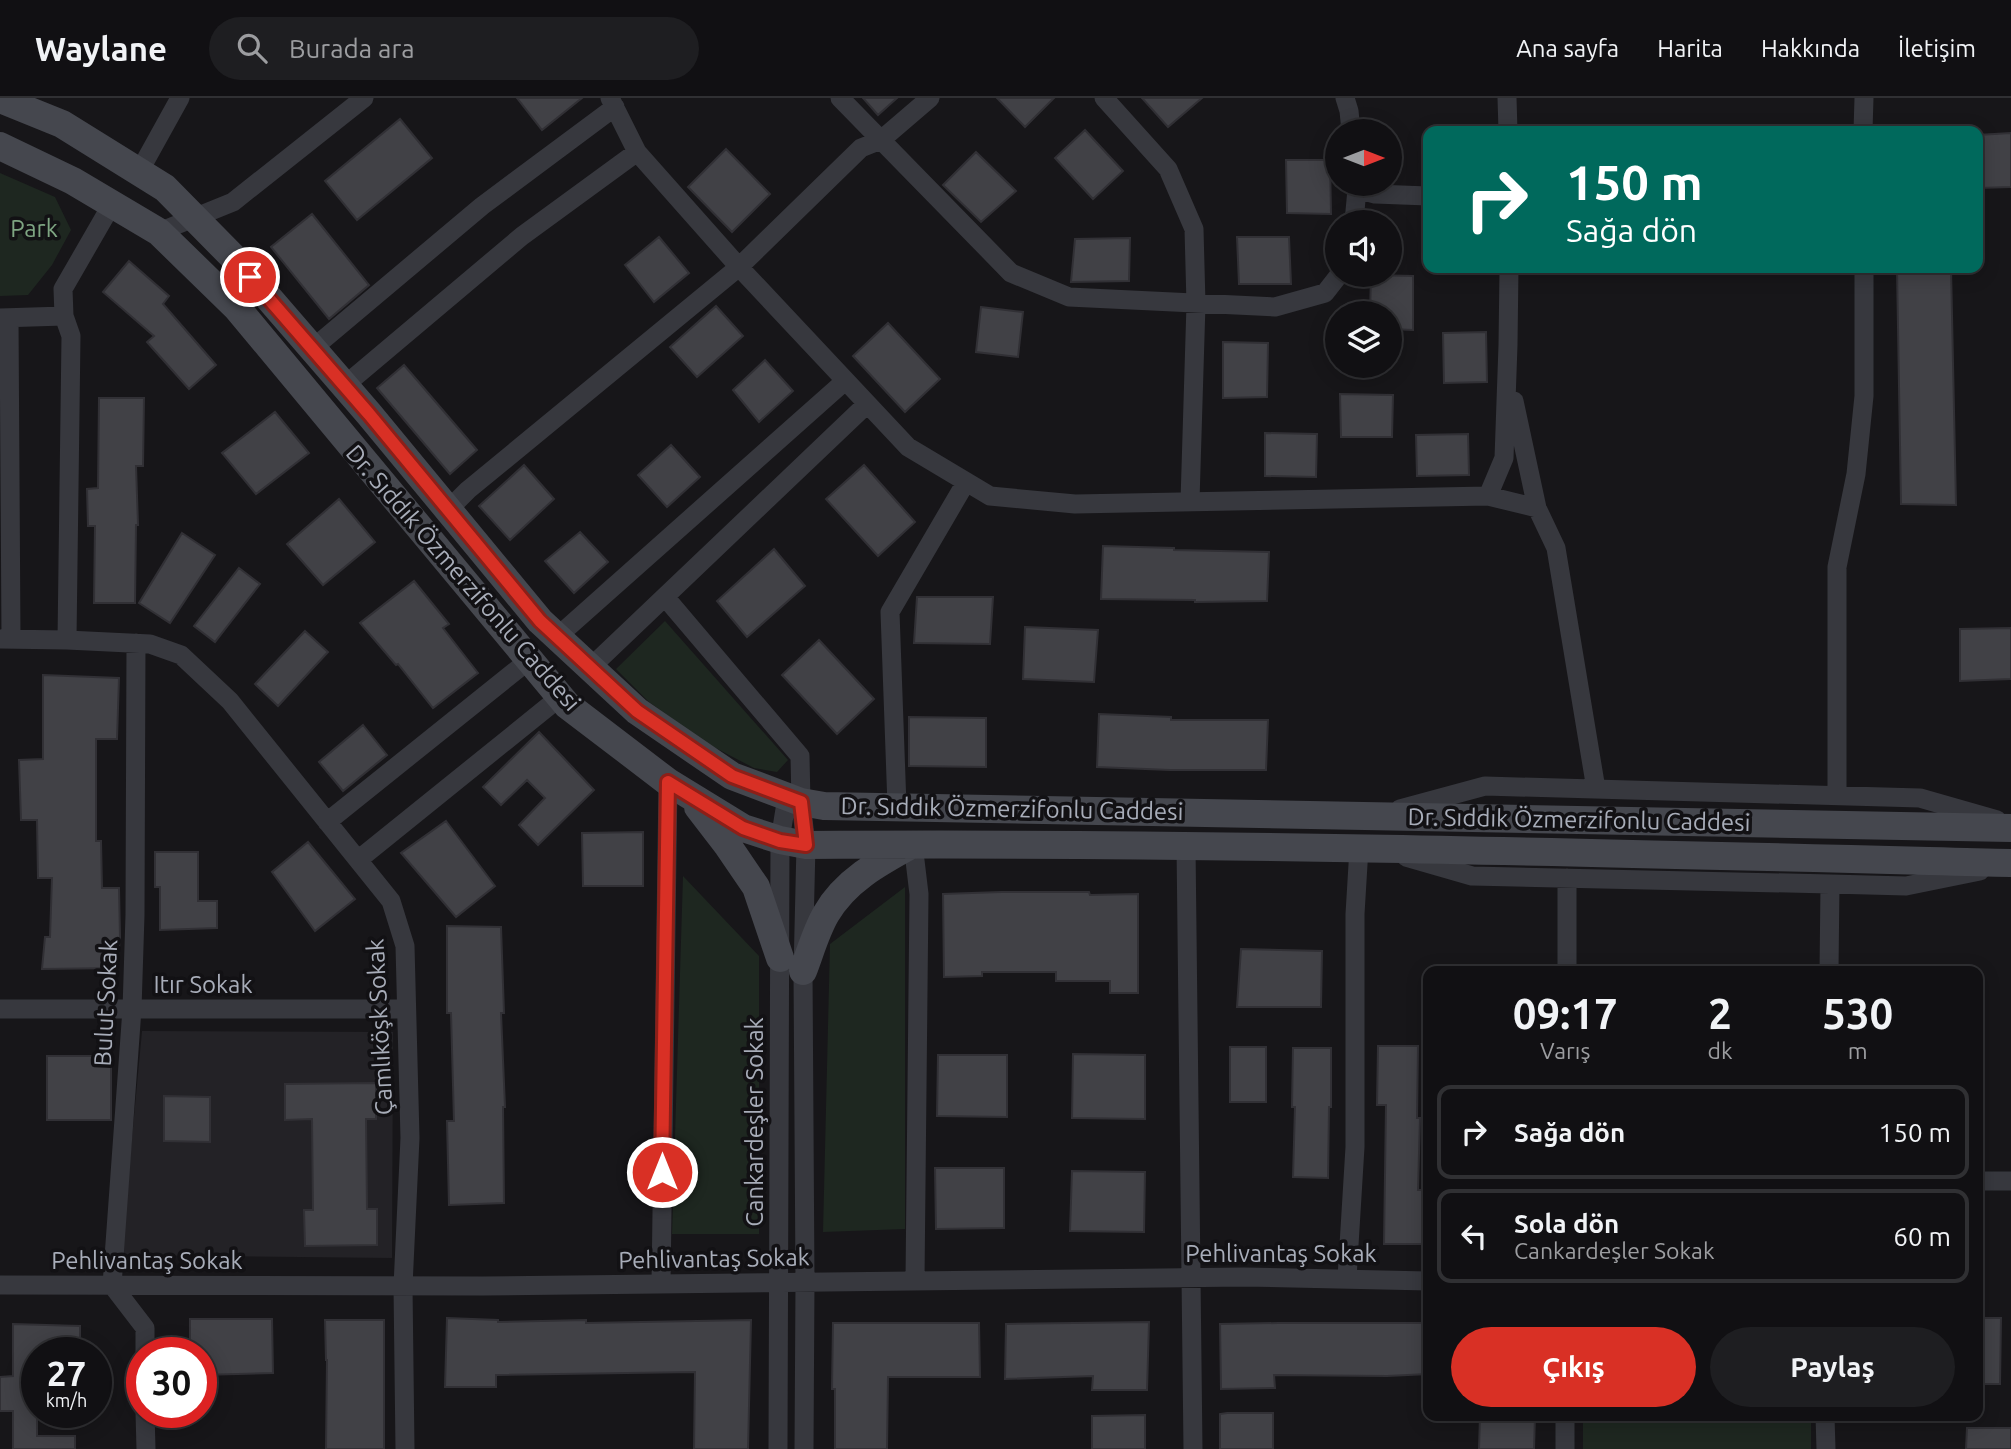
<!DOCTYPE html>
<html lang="tr">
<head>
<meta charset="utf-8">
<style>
  body { margin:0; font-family:Ubuntu,sans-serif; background:#1e1e21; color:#f1f3f6; height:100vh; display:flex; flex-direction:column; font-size:26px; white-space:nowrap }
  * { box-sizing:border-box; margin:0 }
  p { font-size:23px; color:#9c9da0 }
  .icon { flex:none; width:38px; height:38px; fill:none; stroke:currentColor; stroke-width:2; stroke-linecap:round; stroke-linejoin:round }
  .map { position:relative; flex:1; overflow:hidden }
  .sheet { position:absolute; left:1423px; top:868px; width:560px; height:455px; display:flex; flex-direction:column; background:#111013; border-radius:14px; box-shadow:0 4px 18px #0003,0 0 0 2px #303033 }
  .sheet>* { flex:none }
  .guide { position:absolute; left:1423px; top:28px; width:560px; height:147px; border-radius:14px; box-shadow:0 4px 18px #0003,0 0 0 2px #303033; background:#00695c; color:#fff; overflow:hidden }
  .needle { width:46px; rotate:90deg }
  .controls { position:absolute; left:1325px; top:21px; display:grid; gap:14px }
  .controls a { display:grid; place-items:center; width:77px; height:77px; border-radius:50%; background:#111013; box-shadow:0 4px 18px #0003,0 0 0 2px #303033; font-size:35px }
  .speed { position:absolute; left:21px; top:1239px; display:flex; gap:14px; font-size:35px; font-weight:700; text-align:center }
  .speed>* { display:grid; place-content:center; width:91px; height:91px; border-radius:50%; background:#111013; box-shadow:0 4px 18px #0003,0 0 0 2px #303033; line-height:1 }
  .speed small { font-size:18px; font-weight:400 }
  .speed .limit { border:10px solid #d22; background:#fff; color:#111 }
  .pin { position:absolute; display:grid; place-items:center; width:60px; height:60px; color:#fff; margin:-30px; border:4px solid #fff; border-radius:50%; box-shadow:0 2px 7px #0007 }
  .me { position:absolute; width:77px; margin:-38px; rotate:0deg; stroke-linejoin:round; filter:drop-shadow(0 0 5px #0008) }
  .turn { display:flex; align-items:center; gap:24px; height:147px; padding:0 28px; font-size:32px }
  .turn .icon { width:91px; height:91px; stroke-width:2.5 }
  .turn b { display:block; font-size:49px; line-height:60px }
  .eta { display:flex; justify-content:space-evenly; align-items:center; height:119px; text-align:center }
  .eta b { font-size:42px; font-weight:700; line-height:49px }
  .button { display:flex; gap:14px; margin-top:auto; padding:14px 28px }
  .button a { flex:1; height:80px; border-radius:42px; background:#d93025; color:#fff; font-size:28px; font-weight:700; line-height:80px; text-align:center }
  .button a+a { background:#1e1e21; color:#f1f3f6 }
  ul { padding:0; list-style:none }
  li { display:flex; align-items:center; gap:21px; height:94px; margin:0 14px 10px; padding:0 14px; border:4px solid #303033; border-radius:14px }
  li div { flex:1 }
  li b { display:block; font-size:26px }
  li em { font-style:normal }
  header { display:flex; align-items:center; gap:42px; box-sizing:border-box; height:98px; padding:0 35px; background:#111013; border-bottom:2px solid #303033 }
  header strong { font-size:33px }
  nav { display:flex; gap:38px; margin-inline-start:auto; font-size:24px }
  .search { width:490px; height:63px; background:#1e1e21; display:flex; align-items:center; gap:18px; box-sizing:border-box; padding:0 24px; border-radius:38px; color:#9c9da0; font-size:26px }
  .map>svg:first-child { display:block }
  .built { fill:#232226 }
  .green { fill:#1e2720 }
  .building { fill:#414146; stroke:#313035; stroke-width:2 }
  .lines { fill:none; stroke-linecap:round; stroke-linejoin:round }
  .minor { stroke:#37383e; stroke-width:19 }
  .secondary { stroke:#45474e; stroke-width:28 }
  .route-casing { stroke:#8d1f18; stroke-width:18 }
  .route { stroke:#d93025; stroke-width:12 }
  .labels { text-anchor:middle; stroke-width:7; stroke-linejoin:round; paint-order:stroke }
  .park-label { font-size:24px; fill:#7ea582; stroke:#121114 }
  .street-label { font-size:24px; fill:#a8adb9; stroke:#121114 }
</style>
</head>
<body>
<header>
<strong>Waylane</strong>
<div class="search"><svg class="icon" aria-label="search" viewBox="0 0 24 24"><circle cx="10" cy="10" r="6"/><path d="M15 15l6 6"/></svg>Burada ara</div>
<nav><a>Ana sayfa</a><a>Harita</a><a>Hakkında</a><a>İletişim</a></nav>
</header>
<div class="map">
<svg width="2011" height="1351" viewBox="0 0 2011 1351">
  <rect width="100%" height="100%" fill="#171619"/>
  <!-- built -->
  <path class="built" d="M142,933L393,934L392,1160L121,1157Z"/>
  <!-- green -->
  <path class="green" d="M0,75L55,99L71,132L52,167L28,197L0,198Z
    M665,523L788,662L777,674L754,670L706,645L649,604L616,571Z
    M683,778L759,858V1136H672Z
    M905,789V1131L823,1134L830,846Z
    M1583,1318H1811V1351H1583Z"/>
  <!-- building -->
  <path class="building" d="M517,0H582L542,32Z
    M863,0H897L878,17Z
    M997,0H1054L1025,29Z
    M1142,0H1202L1168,29Z
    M400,21L432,60L357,122L325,83Z
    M1085,32L1123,73L1093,101L1055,60Z
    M2011,35V89L1978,90V37Z
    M726,51L770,96L732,134L688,89Z
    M976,54L1016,93L981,124L943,87Z
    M1286,62H1330L1331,116L1287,115Z
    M312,116L369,187L329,221L271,149Z
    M659,139L689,175L654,204L625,167Z
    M1237,139H1289L1291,186H1239Z
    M1130,140L1129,183L1071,184L1075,141Z
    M129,163L169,198L163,206L216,267L189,291L147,244L154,238L103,194Z
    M1897,170H1951L1956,407L1901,406Z
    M1371,177L1413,178V232L1390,231V215H1370Z
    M716,208L743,238L697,279L670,249Z
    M981,209L1023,214L1018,259L976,254Z
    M888,225L940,281L905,314L853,258Z
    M1486,234L1487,284L1444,285L1443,235Z
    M1223,244L1268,245L1267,299L1223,300Z
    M765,262L793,293L759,324L733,292Z
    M404,267L477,352L450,376L377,290Z
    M1340,296L1393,297L1392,339H1341Z
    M99,300H144L143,368H136L138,427H136L135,505H94L95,428H88L87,391L98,390Z
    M275,314L309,355L256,396L222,355Z
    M1265,335L1317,336L1316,379L1265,378Z
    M1468,336L1469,377L1417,378L1416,337Z
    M671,347L700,379L667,409L638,377Z
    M524,367L554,401L510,442L479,408Z
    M864,367L915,424L878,458L826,401Z
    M339,401L375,444L323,487L287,446Z
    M580,434L608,464L574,495L545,463Z
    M182,435L215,457L170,525L139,505Z
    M1103,448L1174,450V452L1269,454L1267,503L1195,504V502L1101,501Z
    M774,451L805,488L747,539L717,503Z
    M239,470L260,486L215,544L194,528Z
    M414,483L449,526L443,530L478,575L433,610L398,566L396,567L360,525Z
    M917,499H993L990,546L914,545Z
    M1025,529L1098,532L1094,584L1023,581Z
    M2011,530V581L1960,583V531Z
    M305,533L328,554L278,608L255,586Z
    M819,542L874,601L837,636L782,577Z
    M43,577L119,580L117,641H96V743H101L102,790H119L120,839L117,870L42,871L45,839H50L52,780H38L37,722H21L19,662L43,661Z
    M1099,616L1171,619V622H1268L1266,672H1170L1097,669Z
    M909,619L986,620V669L909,668Z
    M363,627L387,657L343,693L319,664Z
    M539,634L594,692L538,747L519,727L545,700L527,682L501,707L483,689Z
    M446,723L495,788L456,819L401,755Z
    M643,734V788H583L582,735Z
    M308,744L355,801L315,833L272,774Z
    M155,754H198V803H217V830L160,832V789H155Z
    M1001,794H1089L1090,797L1138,796V895H1110V883H1056V874H982V878L944,879L943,796Z
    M447,828L501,829L504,915H501L505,1009H503L504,1105L449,1107L447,1023H454L451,915H447Z
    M1241,851L1322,853L1321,909H1237Z
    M1378,948H1418L1417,1020H1420L1418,1092H1422V1146H1384L1386,1007H1377Z
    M1230,949H1266V1004H1230Z
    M1293,950H1331V1009H1329L1328,1080L1293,1079L1295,1009H1292Z
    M1073,956L1145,957V1021L1072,1020Z
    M938,957H1007V1019L937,1018Z
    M47,958H111V1022H47Z
    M376,985V1021H366L367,1111H377V1147L305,1148L304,1112H313L312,1021L285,1022V986Z
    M164,998L210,999V1044L164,1043Z
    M935,1070H1004V1130L936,1131Z
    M1072,1073L1145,1074L1144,1134L1070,1133Z
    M447,1220L498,1222V1224L586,1222V1225L751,1222L748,1351H694L695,1274L496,1277V1289H445Z
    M1978,1220H2001L2000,1286H1978Z
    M190,1221H272L273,1275L201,1277V1255H190Z
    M325,1222H384V1351H326L327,1262H326Z
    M1149,1224L1147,1292H1092L1093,1278L1005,1281L1006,1226Z
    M833,1225H979L980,1279H888L887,1351H835V1291H832Z
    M1278,1225H1428V1276L1387,1278L1274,1277L1275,1290L1221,1291L1220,1226Z
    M13,1226L80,1228V1255H37V1338H75V1351H13V1313H0V1279L13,1278Z
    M1227,1315H1273V1351H1220V1316Z
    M1145,1317V1351H1092V1318Z
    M1480,1318H1535L1534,1351H1479Z
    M1967,1330H2011V1351H1966Z"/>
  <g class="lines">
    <!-- minor -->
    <path class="minor" d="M610,0L637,54L739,169L908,349L990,398L1075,406L1488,398L1537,410L1556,450L1596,691
      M840,0L1011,175L1069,199L1275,209L1325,195L1339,177
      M1104,0L1168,71L1194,131L1196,206L1190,403
      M1345,0L1349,13L1351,33
      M1507,0L1508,33
      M1863,33L1864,0
      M139,74L180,0
      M1356,86L1357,91L1375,96L1428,98
      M1354,124L1357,91
      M159,134L233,104L364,0
      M64,218L71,238L67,542
      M0,220L64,218L63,191L112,106
      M9,220L11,541
      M312,251L482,108L615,9
      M344,288L522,138L637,54
      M1514,303L1537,410
      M1488,398L1504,360L1508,247L1509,170
      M448,412L468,392L739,169L861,50L881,42L930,0
      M665,499L800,658L801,704L806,747L803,873L805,1184L804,1351
      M557,539L845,283
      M0,541L67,542L150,546L181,557L230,603L391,803L405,848L410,1040L403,1188L405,1351
      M136,545L135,817L132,911L112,1187L145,1230V1255
      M590,570L867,306
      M1837,698V469L1856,376L1864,298V170
      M897,708L890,514L966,384
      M1400,711L1485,688L1920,700L1997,722
      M327,724L529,562
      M913,746L919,796L915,1183
      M1186,747L1193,1351
      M1406,759L1472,778L1830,786L1906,788L1980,773
      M358,762L560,599
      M1567,780V873
      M1829,873L1830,786
      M0,911H406
      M1978,1083H2011
      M1347,1180L1355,1049V816L1359,750
      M661,1186L668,684
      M0,1187L483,1188L1244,1179L1428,1183
      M145,1314L146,1351
      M1565,1318V1351
      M1825,1318L1826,1351
      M778,1351L780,742L787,699"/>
    <!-- secondary -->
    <path class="secondary" d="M0,1L62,26L165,90L235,161L369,316L540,523L637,613L732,678L801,704L824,708L2011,730
      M0,48L73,83L159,134L237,210L567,607L668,684L743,730L780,742L806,747C1208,744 1609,755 2011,765
      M698,709L728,748L756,789L780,860
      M803,873C810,855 816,833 826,816C845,783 878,765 911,747"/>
  </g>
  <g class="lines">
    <defs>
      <path id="route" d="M250,179L369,316L540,523L637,613L732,678L801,704L806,747L780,743L743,730L668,684L662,1074"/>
    </defs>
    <!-- route casing -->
    <use href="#route" class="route-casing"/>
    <!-- route -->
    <use href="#route" class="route"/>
  </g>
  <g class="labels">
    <!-- park labels -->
    <g class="park-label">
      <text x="34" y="139">Park</text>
    </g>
    <!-- street labels -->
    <g class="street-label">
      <text transform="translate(463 480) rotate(49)" y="8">Dr. Sıddık Özmerzifonlu Caddesi</text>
      <text transform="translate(1012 711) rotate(1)" y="8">Dr. Sıddık Özmerzifonlu Caddesi</text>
      <text transform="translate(1579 722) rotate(1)" y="8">Dr. Sıddık Özmerzifonlu Caddesi</text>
      <text x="203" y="895">Itır Sokak</text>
      <text transform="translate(106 905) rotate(-87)" y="8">Bulut Sokak</text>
      <text transform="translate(380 929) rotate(-93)" y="8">Çamlıköşk Sokak</text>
      <text transform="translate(755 1024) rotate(-90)" y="8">Cankardeşler Sokak</text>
      <text x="1281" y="1164">Pehlivantaş Sokak</text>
      <text transform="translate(714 1161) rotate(-1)" y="8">Pehlivantaş Sokak</text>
      <text x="147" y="1171">Pehlivantaş Sokak</text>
    </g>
  </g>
</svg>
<div class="controls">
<a><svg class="needle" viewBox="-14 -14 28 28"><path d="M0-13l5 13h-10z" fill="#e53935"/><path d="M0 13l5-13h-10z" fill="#9c9da0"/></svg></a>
<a><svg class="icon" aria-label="sound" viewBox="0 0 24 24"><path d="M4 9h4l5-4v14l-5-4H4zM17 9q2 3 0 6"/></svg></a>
<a><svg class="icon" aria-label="layers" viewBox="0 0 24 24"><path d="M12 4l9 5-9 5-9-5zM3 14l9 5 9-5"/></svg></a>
</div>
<div class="speed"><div>27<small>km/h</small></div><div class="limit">30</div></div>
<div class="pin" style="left:250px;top:179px;background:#d93025"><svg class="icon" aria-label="arrive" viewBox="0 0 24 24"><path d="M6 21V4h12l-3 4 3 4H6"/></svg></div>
<svg class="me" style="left:662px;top:1074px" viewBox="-20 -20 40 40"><circle r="17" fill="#d93025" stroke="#fff" stroke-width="3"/><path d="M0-11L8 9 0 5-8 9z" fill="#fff"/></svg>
<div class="guide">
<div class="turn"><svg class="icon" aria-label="right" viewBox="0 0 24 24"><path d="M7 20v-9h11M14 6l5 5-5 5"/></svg><div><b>150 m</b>Sağa dön</div></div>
</div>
<section class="sheet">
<div class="eta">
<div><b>09:17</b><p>Varış</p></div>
<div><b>2</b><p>dk</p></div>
<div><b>530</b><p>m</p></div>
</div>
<ul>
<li><svg class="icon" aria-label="right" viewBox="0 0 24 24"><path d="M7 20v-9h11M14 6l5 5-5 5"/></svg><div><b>Sağa dön</b></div><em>150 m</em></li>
<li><svg class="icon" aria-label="left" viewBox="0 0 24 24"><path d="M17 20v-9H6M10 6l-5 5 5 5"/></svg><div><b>Sola dön</b><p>Cankardeşler Sokak</p></div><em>60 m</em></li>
</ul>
<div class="button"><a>Çıkış</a><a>Paylaş</a></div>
</section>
</div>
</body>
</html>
